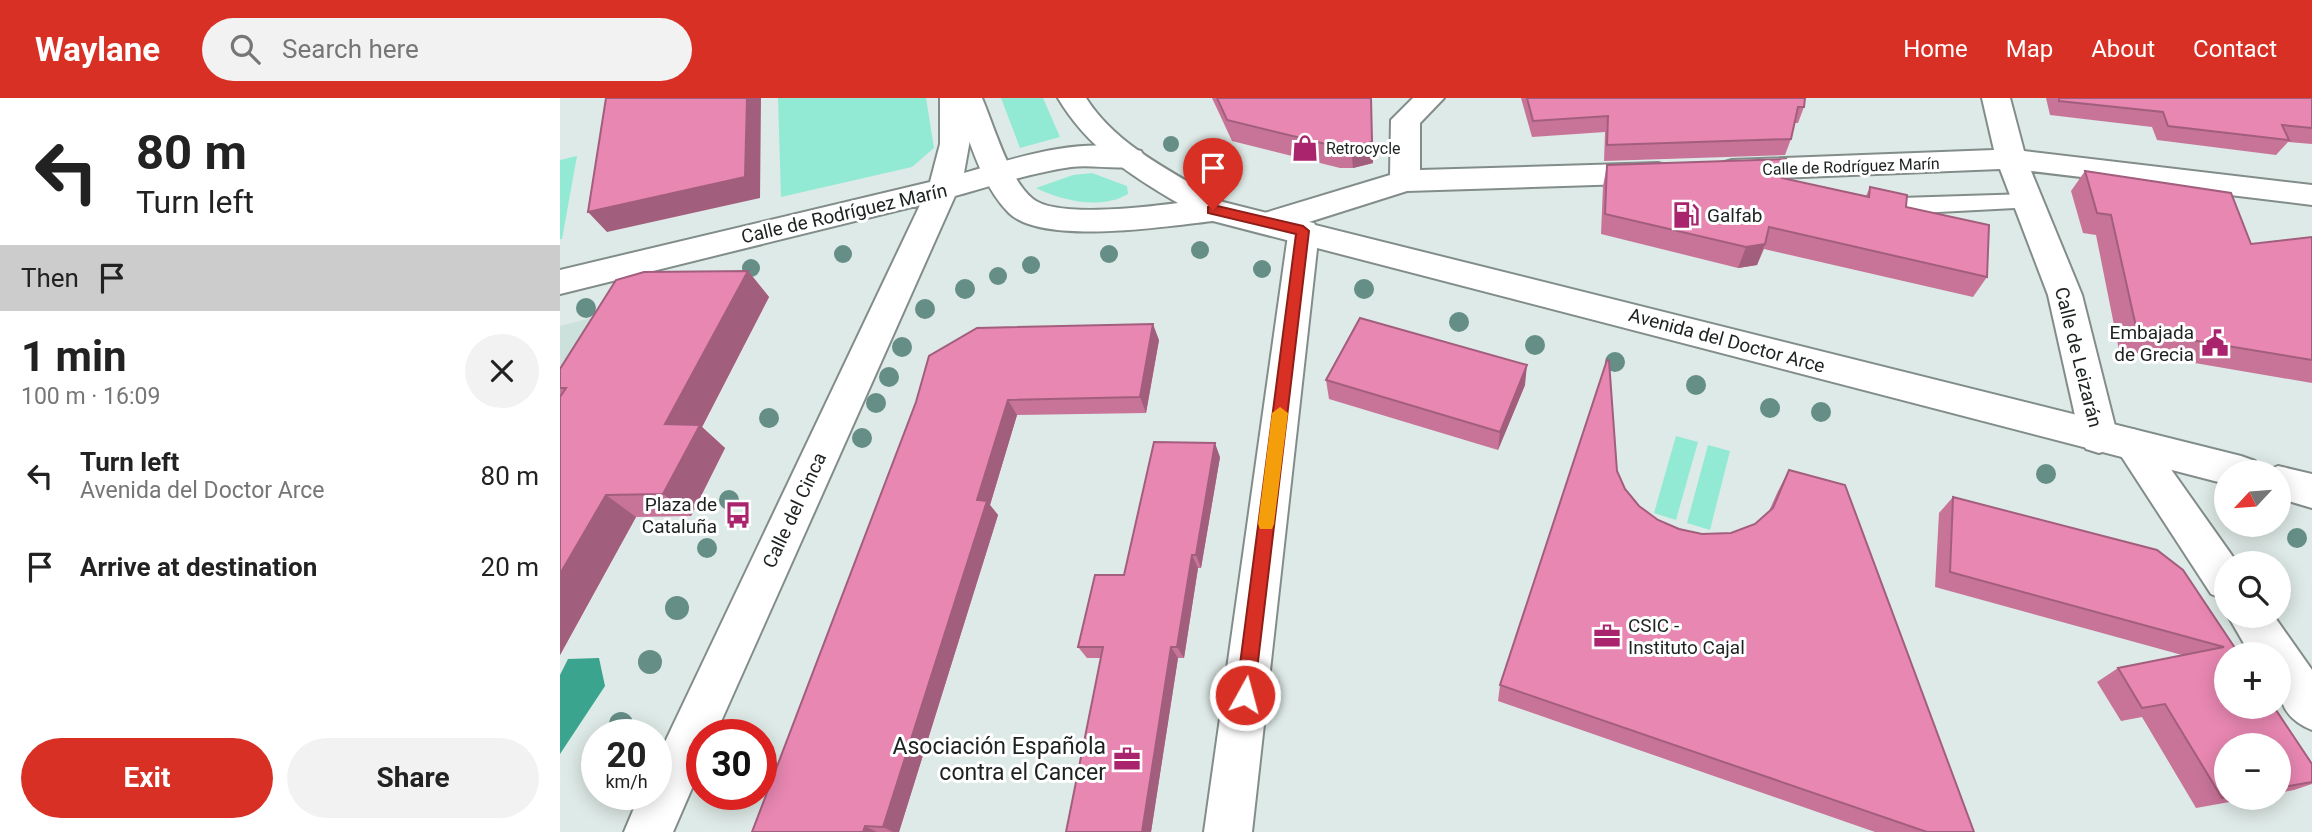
<!DOCTYPE html>
<html lang="en">
<head>
<meta charset="utf-8">
<style>
  body { margin:0; font-family:Roboto,sans-serif; background:#f2f2f2; color:#222; height:100vh; display:flex; flex-direction:column; font-size:26px; white-space:nowrap }
  * { box-sizing:border-box; margin:0 }
  p { font-size:23px; color:#767676 }
  .icon { flex:none; width:38px; height:38px; fill:none; stroke:currentColor; stroke-width:2; stroke-linecap:round; stroke-linejoin:round }
  .map { position:relative; flex:1; overflow:hidden }
  .sheet { display:flex; flex-direction:column; background:#fff; width:560px }
  .sheet>* { flex:none }
  .top-card { background:#fff; color:#222; overflow:hidden }
  .needle { width:46px; rotate:244deg }
  .controls { position:absolute; left:1654px; top:362px; display:grid; gap:14px }
  .controls a { display:grid; place-items:center; width:77px; height:77px; border-radius:50%; background:#fff; box-shadow:0 4px 18px #0003; font-size:35px }
  .speed { position:absolute; left:21px; top:621px; display:flex; gap:14px; font-size:35px; font-weight:700; text-align:center }
  .speed>* { display:grid; place-content:center; width:91px; height:91px; border-radius:50%; background:#fff; box-shadow:0 4px 18px #0003; line-height:1 }
  .speed small { font-size:18px; font-weight:400 }
  .speed .limit { border:10px solid #d22; background:#fff; color:#111 }
  .pin { position:absolute; display:grid; place-items:center; width:60px; height:60px; color:#fff; margin:-72px -30px; border-radius:50% 50% 50% 0; rotate:-45deg; box-shadow:0 0 7px #0007 }
  .pin .icon { rotate:45deg }
  .me { position:absolute; width:77px; margin:-38px; rotate:7deg; stroke-linejoin:round; filter:drop-shadow(0 0 5px #0008) }
  .turn { display:flex; align-items:center; gap:24px; height:147px; padding:0 21px; font-size:32px }
  .turn .icon { width:91px; height:91px; stroke-width:2.5 }
  .turn b { display:block; font-size:49px; line-height:60px }
  .then { display:flex; align-items:center; height:66px; padding:0 21px; background:#0003; gap:14px; font-size:26px }
  .round { display:grid; place-items:center; flex:none; width:74px; height:74px; border-radius:37px; background:#f2f2f2 }
  .headline { display:flex; align-items:center; justify-content:space-between; height:119px; padding:0 21px }
  h1 { font-size:42px; font-weight:700; line-height:52px }
  .cta { display:flex; gap:14px; margin-top:auto; padding:14px 21px }
  .cta a { flex:1; height:80px; border-radius:42px; background:#d93025; color:#fff; font-size:28px; font-weight:700; line-height:80px; text-align:center }
  .cta a+a { background:#f2f2f2; color:#222 }
  ul { padding:0; list-style:none }
  li { display:flex; align-items:center; gap:21px; height:91px; padding:0 21px }
  li div { flex:1 }
  li b { display:block; font-size:26px }
  li em { font-style:normal }
  header { display:flex; align-items:center; gap:42px; box-sizing:border-box; height:98px; padding:0 35px; background:#d93025; color:#fff }
  header strong { font-size:33px }
  nav { display:flex; gap:38px; margin-inline-start:auto; font-size:24px }
  .search { width:490px; height:63px; background:#f2f2f2; display:flex; align-items:center; gap:18px; box-sizing:border-box; padding:0 24px; border-radius:38px; color:#767676; font-size:26px }
  main { display:flex; flex:1; min-height:0 }
  .map>svg:first-child { display:block }
  .built { fill:#cce1db }
  .green { fill:#93ead4 }
  .water { fill:#3aa48e }
  .lines { fill:none; stroke-linecap:round; stroke-linejoin:round }
  .service-casing { stroke:#828d8a; stroke-width:4 }
  .minor-casing { stroke:#828d8a; stroke-width:4 }
  .tertiary-casing { stroke:#828d8a; stroke-width:4 }
  .service { fill:#fff; fill-rule:evenodd }
  .minor { fill:#fff; fill-rule:evenodd }
  .tertiary { fill:#fff; fill-rule:evenodd }
  .tree { fill:#648e86 }
  .wall { fill:#c87499 }
  .shaded-wall { fill:#a25e7d }
  .building { fill:#e887b2; stroke:#a25e7d; stroke-width:2 }
  .route { fill:#d93025; stroke:#8d1f18; stroke-width:2 }
  .slow { fill:#f59e0b }
  .labels { text-anchor:middle; stroke-width:6; stroke-linejoin:round; paint-order:stroke }
  .far-poi-label { font-size:16px; fill:#1d2221; stroke:#fff; text-anchor:start }
  .far-street-label { font-size:16px; fill:#1d2221; stroke:#fff }
  .street-label { font-size:19px; fill:#1d2221; stroke:#fff }
  .poi-label { font-size:19px; fill:#1d2221; stroke:#fff; text-anchor:start }
  .near-poi-label { font-size:23px; fill:#1d2221; stroke:#fff; text-anchor:end }
</style>
</head>
<body>
<header>
<strong>Waylane</strong>
<div class="search"><svg class="icon" aria-label="search" viewBox="0 0 24 24"><circle cx="10" cy="10" r="6"/><path d="M15 15l6 6"/></svg>Search here</div>
<nav><a>Home</a><a>Map</a><a>About</a><a>Contact</a></nav>
</header>
<main>
<section class="sheet">
<div class="top-card">
<div class="turn"><svg class="icon" aria-label="left" viewBox="0 0 24 24"><path d="M17 20v-9H6M10 6l-5 5 5 5"/></svg><div><b>80 m</b>Turn left</div></div>
<div class="then">Then<svg class="icon" aria-label="arrive" viewBox="0 0 24 24"><path d="M6 21V4h12l-3 4 3 4H6"/></svg></div>
</div>
<div class="headline"><div><h1>1 min</h1><p>100 m · 16:09</p></div><a class="round"><svg class="icon" aria-label="close" viewBox="0 0 24 24"><path d="M6 6l12 12M18 6L6 18"/></svg></a></div>
<ul>
<li><svg class="icon" aria-label="left" viewBox="0 0 24 24"><path d="M17 20v-9H6M10 6l-5 5 5 5"/></svg><div><b>Turn left</b><p>Avenida del Doctor Arce</p></div><em>80 m</em></li>
<li><svg class="icon" aria-label="arrive" viewBox="0 0 24 24"><path d="M6 21V4h12l-3 4 3 4H6"/></svg><div><b>Arrive at destination</b></div><em>20 m</em></li>
</ul>
<div class="cta"><a>Exit</a><a>Share</a></div>
</section>
<div class="map">
<svg width="1752" height="734" viewBox="0 0 1752 734">
  <rect width="100%" height="100%" fill="#deeae7"/>
  <!-- built -->
  <path class="built" d="M35,219L0,278V228Z"/>
  <!-- green -->
  <path class="green" d="M218,0H366L374,50L352,69L221,99Z
    M441,0H483L500,39L460,50Z
    M17,58L2,141H0V62Z
    M532,75L567,88L568,96C541,112 503,103 476,90L513,77Z
    M1116,338L1138,344L1116,422L1094,415Z
    M1148,347L1170,353L1150,432L1127,425Z"/>
  <!-- water -->
  <path class="water" d="M39,560L45,588L0,656V577L8,561Z"/>
  <g class="lines">
    <defs>
      <path id="service" d="M1468,96L1476,99L1479,104L1476,109L1340,116L1332,113L1329,108L1332,103L1340,100Z"/>
      <path id="minor" d="M380,0H408L411,36L404,75C459,59 523,37 581,53L585,60L581,67C558,73 534,66 511,69C471,75 434,87 395,98L155,637H142V667L113,734H64L80,696H96V663L360,107L0,196V172L370,84L380,46Z
        M853,0H884L860,25V72L1098,65L1109,68L1113,75L1109,82L1098,85L847,93L749,124L754,125L759,133L692,734H644L729,130L709,136L698,133L693,125L698,117L830,77L831,22Z
        M1422,0H1450L1464,53L1752,87V107L1471,73L1522,197L1558,340L1560,336L1573,331L1586,336L1678,466H1666V502L1651,496L1554,347L1552,351L1539,355L1526,351L1520,340L1488,197L1440,71L1172,82L1161,79L1157,72L1161,65L1172,62L1434,52Z
        M1668,518H1714L1752,572V632C1715,617 1718,591 1718,556H1690Z"/>
      <path id="tertiary" d="M394,0H422C434,28 449,82 473,101C497,120 587,109 618,105C570,77 527,49 498,0H526C557,49 615,75 663,104L1681,358L1695,363L1700,374H1666V386L653,123C608,128 483,148 449,115C420,86 408,37 394,0Z
        M1718,368L1752,376V410L1718,400V374H1703Z"/>
    </defs>
    <!-- service casing -->
    <use href="#service" class="service-casing"/>
    <!-- minor casing -->
    <use href="#minor" class="minor-casing"/>
    <!-- tertiary casing -->
    <use href="#tertiary" class="tertiary-casing"/>
    <!-- service -->
    <use href="#service" class="service"/>
    <!-- minor -->
    <use href="#minor" class="minor"/>
    <!-- tertiary -->
    <use href="#tertiary" class="tertiary"/>
  </g>
  <!-- trees -->
  <g class="tree">
    <circle cx="611" cy="46" r="8"/>
    <circle cx="640" cy="152" r="9"/>
    <circle cx="283" cy="156" r="9"/>
    <circle cx="549" cy="156" r="9"/>
    <circle cx="471" cy="167" r="9"/>
    <circle cx="191" cy="170" r="9"/>
    <circle cx="702" cy="171" r="9"/>
    <circle cx="438" cy="178" r="9"/>
    <circle cx="405" cy="191" r="10"/>
    <circle cx="804" cy="191" r="10"/>
    <circle cx="26" cy="210" r="10"/>
    <circle cx="365" cy="211" r="10"/>
    <circle cx="899" cy="224" r="10"/>
    <circle cx="975" cy="247" r="10"/>
    <circle cx="342" cy="249" r="10"/>
    <circle cx="1055" cy="264" r="10"/>
    <circle cx="329" cy="279" r="10"/>
    <circle cx="1136" cy="287" r="10"/>
    <circle cx="316" cy="305" r="10"/>
    <circle cx="1210" cy="310" r="10"/>
    <circle cx="1261" cy="314" r="10"/>
    <circle cx="209" cy="320" r="10"/>
    <circle cx="302" cy="340" r="10"/>
    <circle cx="1486" cy="376" r="10"/>
    <circle cx="169" cy="402" r="10"/>
    <circle cx="1737" cy="440" r="10"/>
    <circle cx="147" cy="450" r="10"/>
    <circle cx="117" cy="510" r="12"/>
    <circle cx="90" cy="564" r="12"/>
    <circle cx="61" cy="626" r="12"/>
  </g>
  <!-- wall -->
  <path class="wall" d="M652,0H811L813,65L793,70H780L672,43Z
    M961,0H1245L1244,9L1238,25H1234L1231,41L1225,57L1044,63L1045,34L972,39Z
    M1486,0H1752V46L1728,44L1716,57L1597,42L1592,29L1490,17Z
    M1047,67L1222,80L1306,98L1310,89L1346,109L1427,179L1413,199L1204,151L1197,167L1178,170L1041,136L1043,88Z
    M1525,73L1691,146L1752,139V285L1559,252L1536,137L1523,135L1511,93Z
    M188,173L209,199L142,329L165,350L131,418L76,419L0,557V271Z
    M599,242L586,315L457,317L430,407L438,417L339,734H192L356,304Z
    M766,282L965,287L938,352L769,301Z
    M660,359L641,470H638L624,560H618L591,734H506L541,560H527L518,549L564,477Z
    M1229,372L1414,734H1315L938,603L940,587L1057,373L1065,391L1079,408L1098,422L1119,431L1142,436L1171,435L1195,426L1209,413L1218,393Z
    M1393,399L1597,452L1752,666V686L1734,692L1718,695V648H1666V700H1692L1636,710L1582,619L1561,623L1537,584L1558,570L1622,557L1375,489L1379,415Z"/>
  <!-- shaded-wall -->
  <path class="shaded-wall" d="M187,0H201L200,100L47,134L28,114Z
    M811,0L813,65L793,70L791,49Z
    M1205,146L1197,167L1178,170L1186,149Z
    M188,173L209,199L142,329L165,350L131,418L103,396L105,326Z
    M593,226L599,242L586,315L580,299Z
    M967,267L965,287L938,352L940,334Z
    M448,302L457,317L430,407L438,417L339,734H333L323,729L417,402Z
    M655,345L660,359L641,470L636,457Z
    M46,397L76,419L0,557V476Z
    M632,457L638,470L624,560L617,549Z
    M611,549L618,560L591,734H582Z
    M305,728L317,734H303Z"/>
  <!-- building -->
  <path class="building" d="M46,0H187L185,79L28,114Z
    M657,0H811L812,44L791,49H778L667,22Z
    M967,0H1245L1244,9H1238L1231,41L1047,47L1048,18L973,23Z
    M1499,0H1752V30L1722,27L1729,42L1608,28L1603,14L1499,3Z
    M1226,61L1222,80L1309,99L1310,89L1347,97L1346,109L1429,127L1427,179L1209,129L1205,146L1186,149L1045,116L1047,67Z
    M1525,73L1671,95L1691,146L1752,139V262L1577,233L1551,117L1537,115Z
    M188,173L105,326L140,327L103,396L46,397L0,476V299L6,290H0V271L56,182L84,174Z
    M800,220L967,267L940,334L766,282Z
    M593,226L580,299L448,302L417,402L427,403L323,729L305,728L303,734H192L356,304L369,258L417,230Z
    M1047,262L1049,263L1057,373L1065,391L1079,408L1098,422L1119,431L1142,436L1171,435L1195,426L1213,410L1229,372L1285,387L1414,734H1367L940,587Z
    M594,344L655,345L636,457H632L617,549H611L582,734H506L543,549H518L535,477H564Z
    M1393,399L1597,452L1623,472L1679,556H1666V609H1714L1752,666V684L1718,690V648H1666V699L1662,700L1605,606L1582,610L1558,570L1664,549L1390,474Z"/>
  <!-- route -->
  <path class="route" d="M653,107L743,128L749,133L694,597L692,603L685,606L679,603L676,597L736,136L648,115V109Z"/>
  <!-- slow -->
  <path class="slow" d="M720,309L728,315L714,426L712,431H700L698,426L712,315Z"/>
  <!-- icons -->
  <defs>
    <symbol id="shop-bare" viewBox="-9 -9 18 18"><path d="M-5-2.5h2.3a2.7 3.5 0 0 1 5.4 0H5L5.5 6h-11ZM-1.5-2.5h3a1.5 2.3 0 0 0-3 0Z" fill="#aa246d" stroke="#fff" stroke-width="2.5" paint-order="stroke"/></symbol>
    <symbol id="fuel-bare" viewBox="-9 -9 18 18"><path d="M-5.5-6h7V0h2V4h1.3V-2.5L3-4.5l.8-.8L6-3V5H2.5V1h-1V6h-7ZM-4.2-4.7v3.2H.2V-4.7Z" fill="#aa246d" stroke="#fff" stroke-width="2.5" paint-order="stroke"/></symbol>
    <symbol id="civic-bare" viewBox="-9 -9 18 18"><path d="M-.6-6.5H3V-4.5H.6V-3L4-1V1h2V6H-6V1h2V-1L-.6-3ZM-1.2 2.5V6h2.4V2.5Z" fill="#aa246d" stroke="#fff" stroke-width="2.5" paint-order="stroke"/></symbol>
    <symbol id="bus-bare" viewBox="-9 -9 18 18"><path d="M-5-6H5V4H4V6H2V4H-2V6H-4V4H-5ZM-3.5-4V0h7V-4ZM-3.5 1.2v1.5H-2V1.2ZM2 1.2v1.5H3.5V1.2Z" fill="#aa246d" stroke="#fff" stroke-width="2.5" paint-order="stroke"/></symbol>
    <symbol id="office-bare" viewBox="-9 -9 18 18"><path d="M-6-3h4V-5.5h4V-3h4V5H-6ZM-1-4.5V-3h2v-1.5ZM-6 0V1H6V0Z" fill="#aa246d" stroke="#fff" stroke-width="2.5" paint-order="stroke"/></symbol>
  </defs>
  <g fill-rule="evenodd">
    <use href="#shop-bare" x="726" y="31" width="38" height="38"/>
    <use href="#fuel-bare" x="1107" y="98" width="38" height="38"/>
    <use href="#civic-bare" x="1636" y="226" width="38" height="38"/>
    <use href="#bus-bare" x="159" y="398" width="38" height="38"/>
    <use href="#office-bare" x="1028" y="519" width="38" height="38"/>
    <use href="#office-bare" x="548" y="642" width="38" height="38"/>
  </g>
  <g class="labels">
    <!-- far-poi labels -->
    <g class="far-poi-label">
      <text x="766" y="56">Retrocycle</text>
    </g>
    <!-- far-street labels -->
    <g class="far-street-label">
      <text transform="translate(1291 68) rotate(-2)" y="6">Calle de Rodríguez Marín</text>
    </g>
    <!-- street labels -->
    <g class="street-label">
      <text transform="translate(284 115) rotate(-13)" y="7">Calle de Rodríguez Marín</text>
      <text transform="translate(1167 242) rotate(15)" y="7">Avenida del Doctor Arce</text>
      <text transform="translate(1519 259) rotate(76)" y="7">Calle de Leizarán</text>
      <text transform="translate(234 412) rotate(-65)" y="7">Calle del Cinca</text>
    </g>
    <!-- poi labels -->
    <g class="poi-label">
      <text x="1147" y="124">Galfab</text>
      <text x="1634" y="241" text-anchor="end">Embajada<tspan x="1634" dy="22">de Grecia</tspan></text>
      <text x="157" y="413" text-anchor="end">Plaza de<tspan x="157" dy="22">Cataluña</tspan></text>
      <text x="1068" y="534">CSIC -<tspan x="1068" dy="22">Instituto Cajal</tspan></text>
    </g>
    <!-- near-poi labels -->
    <g class="near-poi-label">
      <text x="546" y="656">Asociación Española<tspan x="546" dy="26">contra el Cancer</tspan></text>
    </g>
  </g>
</svg>
<div class="controls">
<a><svg class="needle" viewBox="-14 -14 28 28"><path d="M0-13l5 13h-10z" fill="#e53935"/><path d="M0 13l5-13h-10z" fill="#767676"/></svg></a>
<a><svg class="icon" aria-label="search" viewBox="0 0 24 24"><circle cx="10" cy="10" r="6"/><path d="M15 15l6 6"/></svg></a>
<a>+</a>
<a>−</a>
</div>
<div class="speed"><div>20<small>km/h</small></div><div class="limit">30</div></div>
<div class="pin" style="left:653px;top:112px;background:#d93025"><svg class="icon" aria-label="arrive" viewBox="0 0 24 24"><path d="M6 21V4h12l-3 4 3 4H6"/></svg></div>
<svg class="me" style="left:685px;top:597px" viewBox="-20 -20 40 40"><circle r="17" fill="#d93025" stroke="#fff" stroke-width="3"/><path d="M0-11L8 9 0 5-8 9z" fill="#fff"/></svg>
</div>
</main>
</body>
</html>
